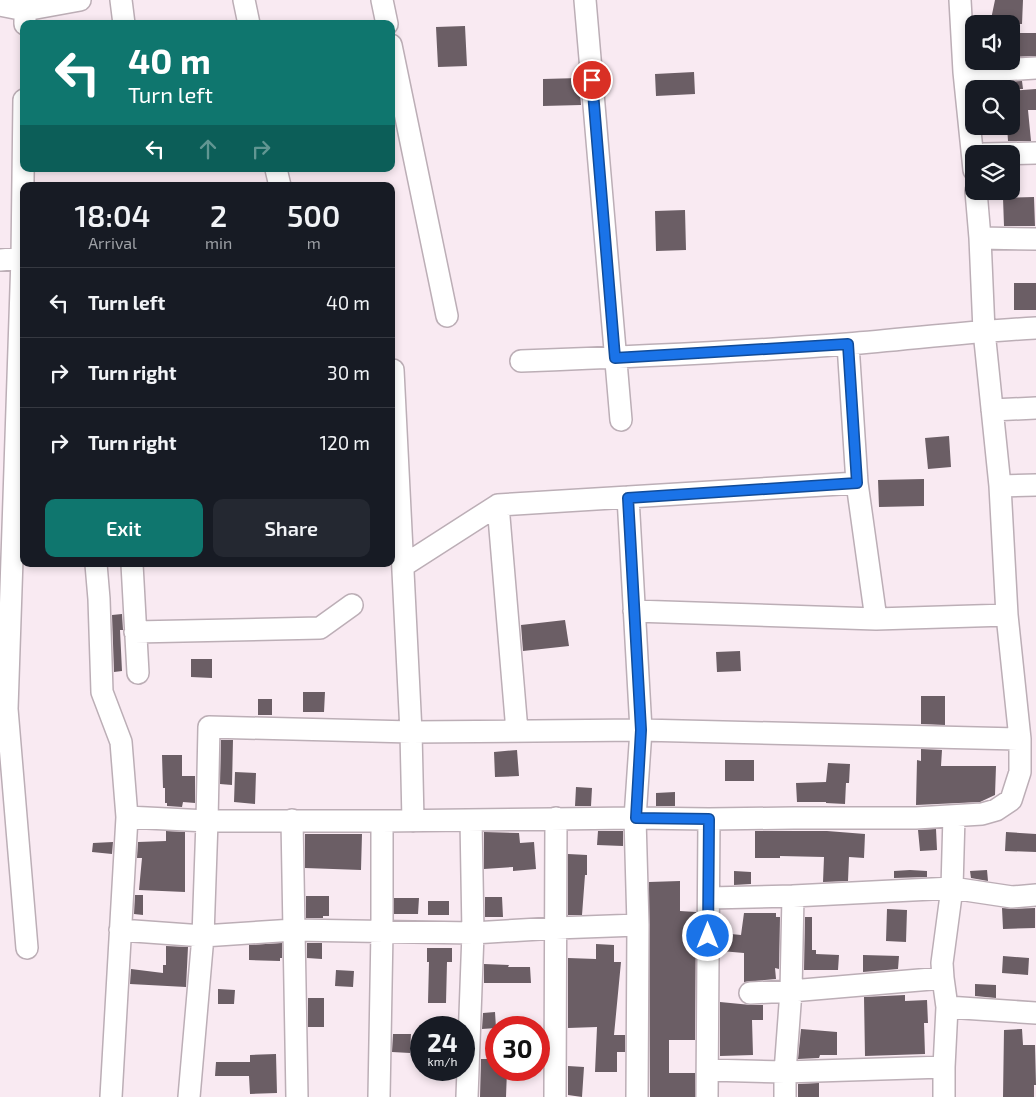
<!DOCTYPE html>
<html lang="en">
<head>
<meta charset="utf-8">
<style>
  body { margin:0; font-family:"Exo 2",sans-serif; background:#242831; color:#f1f3f6; height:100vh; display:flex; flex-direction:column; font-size:19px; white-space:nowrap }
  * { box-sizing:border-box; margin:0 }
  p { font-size:16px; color:#9ea1a6 }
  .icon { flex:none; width:28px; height:28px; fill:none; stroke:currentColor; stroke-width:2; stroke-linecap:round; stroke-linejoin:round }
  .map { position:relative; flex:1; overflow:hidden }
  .panel { position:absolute; left:20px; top:182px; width:375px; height:385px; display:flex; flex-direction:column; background:#171b24; border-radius:10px; box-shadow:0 2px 8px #0003 }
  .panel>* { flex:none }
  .banner { position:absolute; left:20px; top:20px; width:375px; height:152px; border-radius:10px; box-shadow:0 2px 8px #0003; background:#0f766e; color:#fff; overflow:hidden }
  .tools { position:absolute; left:965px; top:15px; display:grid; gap:10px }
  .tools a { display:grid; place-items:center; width:55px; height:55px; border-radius:10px; background:#171b24; box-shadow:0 2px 8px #0003; font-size:25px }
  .speed { position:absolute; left:410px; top:1016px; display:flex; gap:10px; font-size:25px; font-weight:700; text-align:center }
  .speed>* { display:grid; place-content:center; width:65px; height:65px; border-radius:50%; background:#171b24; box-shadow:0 2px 8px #0003; line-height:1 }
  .speed small { font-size:12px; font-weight:400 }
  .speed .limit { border:8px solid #d22; background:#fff; color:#111 }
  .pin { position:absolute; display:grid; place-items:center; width:42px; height:42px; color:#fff; margin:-21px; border:2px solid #fff; border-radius:50%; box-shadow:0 1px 5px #0007 }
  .me { position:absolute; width:55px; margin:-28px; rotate:0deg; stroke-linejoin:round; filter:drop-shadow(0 0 4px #0008) }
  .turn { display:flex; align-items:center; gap:18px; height:105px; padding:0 25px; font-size:22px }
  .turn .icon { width:65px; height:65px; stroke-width:2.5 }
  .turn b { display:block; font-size:35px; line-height:42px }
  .lanes { display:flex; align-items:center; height:48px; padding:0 25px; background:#0003; justify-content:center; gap:25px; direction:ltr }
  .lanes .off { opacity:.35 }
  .eta { display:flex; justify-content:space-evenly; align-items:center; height:85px; text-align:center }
  .eta b { font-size:30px; font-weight:600; line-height:35px }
  .cta { display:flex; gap:10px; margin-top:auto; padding:10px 25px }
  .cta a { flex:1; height:58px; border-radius:10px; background:#0f766e; color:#fff; font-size:20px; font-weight:600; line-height:58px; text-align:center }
  .cta a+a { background:#242831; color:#f1f3f6 }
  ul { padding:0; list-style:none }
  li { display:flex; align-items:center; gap:15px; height:70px; padding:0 25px; border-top:1px solid #363941 }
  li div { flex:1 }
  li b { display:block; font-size:19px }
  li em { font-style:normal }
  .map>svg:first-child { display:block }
  .building { fill:#6b5e65 }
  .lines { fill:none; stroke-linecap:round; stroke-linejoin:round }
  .street-casing { stroke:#bcaeb6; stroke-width:24 }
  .street { stroke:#fff; stroke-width:21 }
  .route-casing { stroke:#114b97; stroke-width:12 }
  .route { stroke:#1a73e8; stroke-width:9 }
</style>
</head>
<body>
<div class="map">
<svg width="1036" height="1097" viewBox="0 0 1036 1097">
  <rect width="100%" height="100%" fill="#f9eaf2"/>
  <!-- building -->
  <path class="building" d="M995,0H1023L1022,24H990Z
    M465,26L467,66L438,67L436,27Z
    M1011,33H1036V56L1011,57Z
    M694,72L695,94L656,96L655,74Z
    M579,78L581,105L543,106V79Z
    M1022,81L1023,89H1004V82Z
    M1036,89V110H1028L1031,141H1008L1007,126H1011V91Z
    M1034,197L1035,226H1004L1003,198Z
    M685,210L686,250L656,251L655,211Z
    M1014,283H1036V310H1014Z
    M949,436L951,467L928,469L925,438Z
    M924,479V506L879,507L878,480Z
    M122,614L123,630H120L122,671L114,672L112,615Z
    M565,620L569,646L523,651L521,625Z
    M740,651L741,671L717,672L716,652Z
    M191,659H212V678L191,677Z
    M303,692H325L324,712H303Z
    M921,696H945V725L921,724Z
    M258,699H272V715H258Z
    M221,740H233L232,785L220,784Z
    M921,749L942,750L941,766H996L995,795L980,802L916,805L917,760L921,761Z
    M517,750L519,776L495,777L494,752Z
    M162,755H182V776H195V803L183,802L182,807L167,806V803H165V788H163Z
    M725,760H754V781H725Z
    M828,763L850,764L849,783H846L845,804L826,803V802H797L796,783L826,782Z
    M235,772L256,773L255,804L234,802Z
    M576,787L592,788L591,806H575Z
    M675,792V806H656V793Z
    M936,829L937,850L920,851L918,830Z
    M166,831L185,832V892L139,890L142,858H137L138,842L166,841Z
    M598,831H623V846L597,845Z
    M755,831H827L865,834L864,858L849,857L848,881L823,882L824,857L780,856V858H755Z
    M484,832L519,833L520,843L534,842L536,869L513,871V867L484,869Z
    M1006,832L1036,834V852L1005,851Z
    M305,834H362L361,870L305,868Z
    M113,842L112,854L92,852L93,843Z
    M568,854L587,855V875H585L582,915H568Z
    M910,870L927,871V877L894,878V871Z
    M987,870L988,881L971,878L970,871Z
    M734,871L751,872V884L734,885Z
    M680,881V911L696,912L695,1040H669V1073H695V1097H650L649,882Z
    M135,895H143V915L134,914Z
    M306,896H329V916H323V918H306Z
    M485,897H502L503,917H485Z
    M394,898H419L418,914H394Z
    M428,901H449V915H428Z
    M1002,908L1013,909L1035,908V928L1003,929Z
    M887,909L907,910L906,942L886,941Z
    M744,913H776V917H780L779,969L775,968L776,979L744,982V953L721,951V933L741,935Z
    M805,917H812V950H816V954L839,955L838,970H804Z
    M282,943V958H280V961L249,960V945Z
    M307,943H322V959L307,958Z
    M596,944L614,945V962H621L614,1035H625V1052H617V1072H595L597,1027L568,1028V958L596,959Z
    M166,946L188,947L186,987L130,984L131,969L163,973V965H166Z
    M427,948H452V962H447L446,1003H428L429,962H427Z
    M863,955L899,956L898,969L863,972Z
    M1003,956L1029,958L1028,975L1002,973Z
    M484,964L509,965L508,967H530L531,983H484Z
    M336,970L354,971L353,987L335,986Z
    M975,984L996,985V998L975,996Z
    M218,989L235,990L234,1004H218Z
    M905,995V1001L927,1000L928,1023H924L925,1054L865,1056L864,997Z
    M308,998H324V1027H308Z
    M720,1002L751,1005H763V1020H752L753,1055L720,1056Z
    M495,1012L496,1028L482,1029L483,1013Z
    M801,1029L837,1032V1055H820L819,1058L798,1059Z
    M1022,1029L1023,1045H1035L1036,1085H1034V1097H1003L1004,1030Z
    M393,1034H411L410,1053L392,1052Z
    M276,1054L277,1093L250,1094L249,1076H215L216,1062H250V1055Z
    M481,1059H496V1070H507L506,1097H480Z
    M568,1066L584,1067L582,1097L568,1095Z
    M819,1083V1097H798V1084Z"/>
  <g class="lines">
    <defs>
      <path id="street" d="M23,0L25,10L80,0
        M121,0L124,24
        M244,0L249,24
        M382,0L387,24
        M585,0L621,420
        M960,0L964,72L974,170
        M0,5L25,10V24
        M391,45L447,316
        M964,72L1036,68
        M984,154L1036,153
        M276,169L280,186
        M980,238L1036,239
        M22,258L24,100
        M0,260L22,258L7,709L27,948
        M848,344L857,483L876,619
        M521,361C630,357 739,352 847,344C910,339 973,331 1036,328
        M393,370L411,732L641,730L1020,739
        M992,410L1036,408
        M1000,486L1036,485
        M628,497L641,730L635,818L638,925L637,1097
        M498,505L517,731
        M96,564L99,599L102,692L121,742L127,817L111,1097
        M132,564L138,673
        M403,566L498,505L857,483
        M634,611L876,619L1007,615
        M135,632L320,628L352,605
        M127,817L207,821H382L635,818L709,819L794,818H916L982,814L996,810L1011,800L1020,772V739L1007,615L1000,486L984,331L980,238L976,191
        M292,820L297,1097
        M793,896L952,888L1012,897L1036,895
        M709,898L793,896L791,991L785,1072V1097
        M120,930L203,936L294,930L473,933L556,928L638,925
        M750,993L791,991L943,978
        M947,1007L1036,1013
        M708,1070L785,1072L944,1067
        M189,1097L203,936L207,821L209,727L411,732L413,821
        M379,1097L382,931V821
        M467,1097L473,933L471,820
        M555,1097L556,818
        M707,1097L709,819
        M944,1097V1067L947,1007L943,978L942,963L952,888L954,816"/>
    </defs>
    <!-- street casing -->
    <use href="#street" class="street-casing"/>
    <!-- street -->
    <use href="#street" class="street"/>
  </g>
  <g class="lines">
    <defs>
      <path id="route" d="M592,80L615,358L848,344L857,483L628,498L641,730L636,818L709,819L708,936"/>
    </defs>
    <!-- route casing -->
    <use href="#route" class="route-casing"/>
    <!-- route -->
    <use href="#route" class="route"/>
  </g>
</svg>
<div class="tools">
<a><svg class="icon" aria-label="sound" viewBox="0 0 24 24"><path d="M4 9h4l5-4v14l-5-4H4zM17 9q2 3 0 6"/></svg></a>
<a><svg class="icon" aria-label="search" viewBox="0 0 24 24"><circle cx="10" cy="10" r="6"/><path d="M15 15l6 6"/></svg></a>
<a><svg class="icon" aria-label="layers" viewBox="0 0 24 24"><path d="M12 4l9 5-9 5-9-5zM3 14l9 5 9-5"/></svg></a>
</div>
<div class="speed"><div>24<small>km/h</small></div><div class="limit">30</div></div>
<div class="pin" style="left:592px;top:80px;background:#d93025"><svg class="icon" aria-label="arrive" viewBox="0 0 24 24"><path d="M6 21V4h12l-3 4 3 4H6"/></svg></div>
<svg class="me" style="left:708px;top:936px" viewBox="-20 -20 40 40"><circle r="17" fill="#1a73e8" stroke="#fff" stroke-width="3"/><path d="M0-11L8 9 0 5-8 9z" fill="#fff"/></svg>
<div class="banner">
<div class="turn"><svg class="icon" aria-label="left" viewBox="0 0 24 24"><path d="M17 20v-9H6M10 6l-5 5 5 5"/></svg><div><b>40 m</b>Turn left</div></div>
<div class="lanes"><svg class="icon" aria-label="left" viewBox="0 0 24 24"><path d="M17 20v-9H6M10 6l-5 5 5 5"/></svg><svg class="icon off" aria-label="ahead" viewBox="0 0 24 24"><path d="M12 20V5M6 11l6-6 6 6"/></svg><svg class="icon off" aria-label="right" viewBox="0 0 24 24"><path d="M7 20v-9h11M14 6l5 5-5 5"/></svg></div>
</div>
<section class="panel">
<div class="eta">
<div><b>18:04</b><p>Arrival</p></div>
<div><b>2</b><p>min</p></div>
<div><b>500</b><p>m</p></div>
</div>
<ul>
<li><svg class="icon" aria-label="left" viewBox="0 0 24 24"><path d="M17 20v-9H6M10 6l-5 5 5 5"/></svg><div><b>Turn left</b></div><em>40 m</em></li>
<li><svg class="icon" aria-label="right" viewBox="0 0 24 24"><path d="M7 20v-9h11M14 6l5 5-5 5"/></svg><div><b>Turn right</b></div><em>30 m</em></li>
<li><svg class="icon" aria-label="right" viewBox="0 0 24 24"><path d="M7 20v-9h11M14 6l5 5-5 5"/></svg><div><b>Turn right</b></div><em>120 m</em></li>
</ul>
<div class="cta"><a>Exit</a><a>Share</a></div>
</section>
</div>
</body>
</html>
